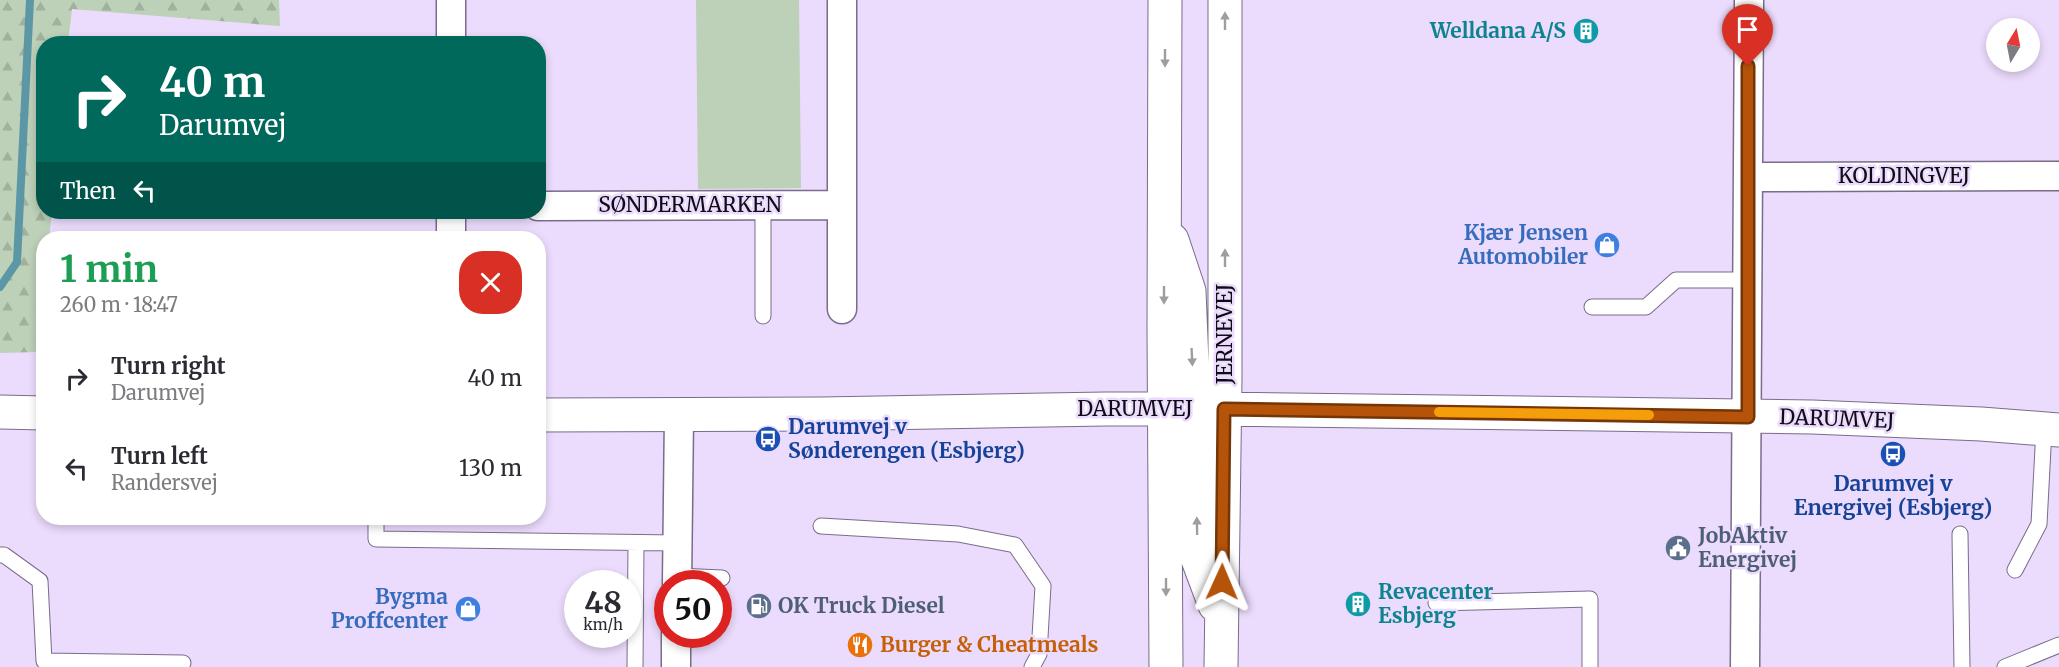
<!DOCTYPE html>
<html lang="en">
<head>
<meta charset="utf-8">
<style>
  body { margin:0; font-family:Merriweather,serif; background:#f7f7f7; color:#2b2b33; height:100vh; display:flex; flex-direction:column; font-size:22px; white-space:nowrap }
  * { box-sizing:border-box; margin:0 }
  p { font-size:20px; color:#7c7c81 }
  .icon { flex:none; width:33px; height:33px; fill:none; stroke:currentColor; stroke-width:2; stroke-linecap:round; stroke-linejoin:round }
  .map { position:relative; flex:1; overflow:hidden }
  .sheet { position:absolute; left:36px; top:231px; width:510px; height:294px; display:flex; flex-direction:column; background:#fff; border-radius:24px; box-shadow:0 3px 9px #0003 }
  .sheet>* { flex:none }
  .guide { position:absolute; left:36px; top:36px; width:510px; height:183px; border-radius:24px; box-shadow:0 3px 9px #0003; background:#00695c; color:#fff; overflow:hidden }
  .needle { width:39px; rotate:10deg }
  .tools { position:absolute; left:1986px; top:18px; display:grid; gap:12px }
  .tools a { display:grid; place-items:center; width:54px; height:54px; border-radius:50%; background:#fff; box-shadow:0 3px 9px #0003; font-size:30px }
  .speed { position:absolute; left:564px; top:570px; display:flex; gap:12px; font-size:30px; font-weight:700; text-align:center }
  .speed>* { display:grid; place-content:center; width:78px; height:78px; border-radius:50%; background:#fff; box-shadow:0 3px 9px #0003; line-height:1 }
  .speed small { font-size:15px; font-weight:400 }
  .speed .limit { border:9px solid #d22; background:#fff; color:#111 }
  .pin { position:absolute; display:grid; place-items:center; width:51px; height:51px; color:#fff; margin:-62px -26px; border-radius:50% 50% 50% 0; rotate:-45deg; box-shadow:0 0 6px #0007 }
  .pin .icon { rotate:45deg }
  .me { position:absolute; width:66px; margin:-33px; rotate:1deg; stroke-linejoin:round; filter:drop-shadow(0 0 4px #0008) }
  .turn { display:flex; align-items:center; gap:21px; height:126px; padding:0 24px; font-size:27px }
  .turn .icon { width:78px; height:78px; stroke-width:2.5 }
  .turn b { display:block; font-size:42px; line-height:51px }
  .then { display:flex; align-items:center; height:57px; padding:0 24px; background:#0003; gap:12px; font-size:22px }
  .round { display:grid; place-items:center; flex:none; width:63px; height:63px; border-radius:24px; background:#f7f7f7 }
  .summary { display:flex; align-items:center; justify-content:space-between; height:102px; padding:0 24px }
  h1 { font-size:36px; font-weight:700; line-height:45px; color:#1e9e55 }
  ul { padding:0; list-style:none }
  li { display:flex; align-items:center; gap:18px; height:90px; padding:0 24px }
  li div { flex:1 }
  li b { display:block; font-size:22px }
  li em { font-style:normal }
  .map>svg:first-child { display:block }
  .green { fill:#bdd0b8 }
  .forest { fill:url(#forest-firs) }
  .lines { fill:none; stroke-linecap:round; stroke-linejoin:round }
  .stream { stroke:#5b97a4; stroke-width:8 }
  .lane-casing { stroke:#7a6c8a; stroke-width:17 }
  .street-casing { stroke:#7a6c8a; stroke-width:31 }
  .secondary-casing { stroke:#7a6c8a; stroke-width:35 }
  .lane { stroke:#fff; stroke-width:15 }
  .street { stroke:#fff; stroke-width:28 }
  .secondary { stroke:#fff; stroke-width:33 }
  .oneway { fill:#9f9da1 }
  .route-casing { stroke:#753606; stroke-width:15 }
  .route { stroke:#b45309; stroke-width:10 }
  .slow { stroke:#f59e0b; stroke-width:10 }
  .labels { text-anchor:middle; stroke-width:5; stroke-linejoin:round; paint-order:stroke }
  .culture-label { font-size:21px; font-weight:bold; fill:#0d838f; stroke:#ebdbfc; text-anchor:end }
  .street-label { font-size:21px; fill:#100b15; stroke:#ebdbfc }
  .shop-label { font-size:21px; font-weight:bold; fill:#366cbe; stroke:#ebdbfc; text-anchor:end }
  .transit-label { font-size:21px; font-weight:bold; fill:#164399; stroke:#ebdbfc; text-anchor:start }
  .service-label { font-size:21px; font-weight:bold; fill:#4e5e75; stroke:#ebdbfc; text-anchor:start }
  .food-label { font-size:21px; font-weight:bold; fill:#c56008; stroke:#ebdbfc; text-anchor:start }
</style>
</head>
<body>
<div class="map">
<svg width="2059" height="667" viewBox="0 0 2059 667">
  <defs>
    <pattern id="forest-firs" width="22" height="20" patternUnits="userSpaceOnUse" patternTransform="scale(1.5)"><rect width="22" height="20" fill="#bdd0b8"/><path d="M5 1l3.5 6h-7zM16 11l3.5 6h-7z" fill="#a1b19d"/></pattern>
  </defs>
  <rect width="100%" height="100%" fill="#ebdbfc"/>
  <!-- green -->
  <path class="green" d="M696,0H799L801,188L698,189Z"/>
  <!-- forest -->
  <path class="forest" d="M0,0H279L280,26L72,9L68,43L44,44V212H52L49,238H44V296L38,352L0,353Z"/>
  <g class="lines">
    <!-- stream -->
    <path class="stream" d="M0,287L17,262L30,0"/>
    <defs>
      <path id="lane" d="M1592,307H1646L1676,280H1748
        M763,316V205
        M376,518V539L677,543
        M821,526L958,534L1015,545L1043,586L1039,654L1032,667
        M1960,534L1962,667
        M0,555H4L40,581L44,661L183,663
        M2015,570L2039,524L2044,429
        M677,576L722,578
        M1436,603L1590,599V667
        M635,667L636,543
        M2005,667L2059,645"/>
      <path id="street" d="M451,0V44
        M1748,177L2059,176
        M538,206L842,205
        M451,238V212
        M842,309V0
        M677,584L679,415
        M676,667V634
        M1745,667L1749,0"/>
      <path id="secondary" d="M1165,0L1164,329L1166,667
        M1172,240L1189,291L1193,387L1224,409
        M1165,408L1197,430L1196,465L1197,557L1215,605
        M0,412L44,413
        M538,415L822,414L1106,409H1224L1812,417L1981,424L2059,430
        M1221,667L1225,379V0"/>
    </defs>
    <!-- lane casing -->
    <use href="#lane" class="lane-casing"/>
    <!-- street casing -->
    <use href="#street" class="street-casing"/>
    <!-- secondary casing -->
    <use href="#secondary" class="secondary-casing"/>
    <!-- lane -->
    <use href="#lane" class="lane"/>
    <!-- street -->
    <use href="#street" class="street"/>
    <!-- secondary -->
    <use href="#secondary" class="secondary"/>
  </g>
  <!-- one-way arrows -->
  <defs><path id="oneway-solid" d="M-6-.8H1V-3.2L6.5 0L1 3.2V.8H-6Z" transform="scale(1.5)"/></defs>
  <g class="oneway">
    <use href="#oneway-solid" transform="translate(1225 21) rotate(-90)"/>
    <use href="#oneway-solid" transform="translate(1165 58) rotate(90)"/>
    <use href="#oneway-solid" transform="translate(1225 258) rotate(-90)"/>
    <use href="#oneway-solid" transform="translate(1164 295) rotate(90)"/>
    <use href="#oneway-solid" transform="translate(1192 357) rotate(87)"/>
    <use href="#oneway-solid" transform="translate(1197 526) rotate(-91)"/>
    <use href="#oneway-solid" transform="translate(1166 587) rotate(90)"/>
  </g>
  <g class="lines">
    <defs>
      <path id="route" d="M1222,582L1224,409L1748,417V66"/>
    </defs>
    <!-- route casing -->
    <use href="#route" class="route-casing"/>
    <!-- route -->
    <use href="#route" class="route"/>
    <!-- slow -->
    <path class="slow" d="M1439,412L1649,415"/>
  </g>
  <!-- icons -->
  <defs>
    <symbol id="building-disc" viewBox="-11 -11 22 22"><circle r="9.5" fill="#0f9aa8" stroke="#ebdbfc"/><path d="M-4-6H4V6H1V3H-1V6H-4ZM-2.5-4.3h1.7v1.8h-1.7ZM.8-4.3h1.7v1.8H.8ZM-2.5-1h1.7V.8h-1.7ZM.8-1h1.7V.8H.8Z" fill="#fff"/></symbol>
    <symbol id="shop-disc" viewBox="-11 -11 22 22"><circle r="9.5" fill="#3f7fe0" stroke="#ebdbfc"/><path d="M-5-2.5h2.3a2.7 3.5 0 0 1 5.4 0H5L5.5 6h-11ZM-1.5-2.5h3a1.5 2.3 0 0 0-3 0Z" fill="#fff"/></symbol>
    <symbol id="bus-disc" viewBox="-11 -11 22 22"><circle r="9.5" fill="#1a4fb4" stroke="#ebdbfc"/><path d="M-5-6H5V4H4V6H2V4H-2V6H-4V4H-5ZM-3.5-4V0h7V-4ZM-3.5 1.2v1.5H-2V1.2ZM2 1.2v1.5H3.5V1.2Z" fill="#fff"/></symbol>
    <symbol id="civic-disc" viewBox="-11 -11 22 22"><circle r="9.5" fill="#5c6f8a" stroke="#ebdbfc"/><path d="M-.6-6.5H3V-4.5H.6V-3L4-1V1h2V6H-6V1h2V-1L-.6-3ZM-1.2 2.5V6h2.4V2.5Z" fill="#fff"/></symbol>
    <symbol id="fuel-disc" viewBox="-11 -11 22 22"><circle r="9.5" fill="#5c6f8a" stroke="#ebdbfc"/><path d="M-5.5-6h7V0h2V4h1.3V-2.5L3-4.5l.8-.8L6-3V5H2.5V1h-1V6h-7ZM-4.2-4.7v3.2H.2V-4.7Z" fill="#fff"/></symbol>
    <symbol id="restaurant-disc" viewBox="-11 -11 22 22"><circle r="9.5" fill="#e8710a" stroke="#ebdbfc"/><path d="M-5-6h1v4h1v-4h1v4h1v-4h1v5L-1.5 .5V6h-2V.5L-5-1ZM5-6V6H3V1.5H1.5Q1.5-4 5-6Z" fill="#fff"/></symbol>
  </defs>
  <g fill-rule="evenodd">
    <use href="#building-disc" x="1571" y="16" width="30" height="30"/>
    <use href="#shop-disc" x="1592" y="230" width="30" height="30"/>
    <use href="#bus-disc" x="753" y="424" width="30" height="30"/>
    <use href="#bus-disc" x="1878" y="439" width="30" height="30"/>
    <use href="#civic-disc" x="1663" y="533" width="30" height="30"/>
    <use href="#building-disc" x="1343" y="589" width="30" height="30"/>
    <use href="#fuel-disc" x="744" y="591" width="30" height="30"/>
    <use href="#shop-disc" x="453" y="594" width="30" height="30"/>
    <use href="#restaurant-disc" x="845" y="630" width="30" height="30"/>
  </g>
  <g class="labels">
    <!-- culture labels -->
    <g class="culture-label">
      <text x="1566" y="38">Welldana A/S</text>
      <text x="1378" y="599" text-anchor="start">Revacenter<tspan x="1378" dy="24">Esbjerg</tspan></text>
    </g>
    <!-- street labels -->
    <g class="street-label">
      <text x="1904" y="183">KOLDINGVEJ</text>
      <text x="690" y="212">SØNDERMARKEN</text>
      <text transform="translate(1225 334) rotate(-90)" y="7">JERNEVEJ</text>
      <text x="1135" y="416">DARUMVEJ</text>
      <text transform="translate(1837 419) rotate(2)" y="7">DARUMVEJ</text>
    </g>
    <!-- shop labels -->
    <g class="shop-label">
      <text x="1588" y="240">Kjær Jensen<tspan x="1588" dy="24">Automobiler</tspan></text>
      <text x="448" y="604">Bygma<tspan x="448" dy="24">Proffcenter</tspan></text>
    </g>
    <!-- transit labels -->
    <g class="transit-label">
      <text x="788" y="434">Darumvej v<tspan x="788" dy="24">Sønderengen (Esbjerg)</tspan></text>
      <text x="1893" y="491" text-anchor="middle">Darumvej v<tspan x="1893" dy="24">Energivej (Esbjerg)</tspan></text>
    </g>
    <!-- service labels -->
    <g class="service-label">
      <text x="1698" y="543">JobAktiv<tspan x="1698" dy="24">Energivej</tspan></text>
      <text x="778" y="613">OK Truck Diesel</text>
    </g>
    <!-- food labels -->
    <g class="food-label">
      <text x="880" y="652">Burger &amp; Cheatmeals</text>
    </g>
  </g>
</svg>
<div class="tools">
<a><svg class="needle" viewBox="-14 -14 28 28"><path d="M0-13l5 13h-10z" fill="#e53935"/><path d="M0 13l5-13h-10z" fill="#7c7c81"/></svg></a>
</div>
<div class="speed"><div>48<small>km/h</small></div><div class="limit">50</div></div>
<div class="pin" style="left:1748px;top:66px;background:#d93025"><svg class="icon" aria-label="arrive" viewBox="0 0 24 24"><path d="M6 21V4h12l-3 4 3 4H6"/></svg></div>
<svg class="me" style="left:1222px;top:582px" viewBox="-20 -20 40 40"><path d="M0-17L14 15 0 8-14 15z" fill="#b45309" stroke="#fff" stroke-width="4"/></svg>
<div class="guide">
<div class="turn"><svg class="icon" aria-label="right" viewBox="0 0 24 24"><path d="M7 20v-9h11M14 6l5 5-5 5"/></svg><div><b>40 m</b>Darumvej</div></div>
<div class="then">Then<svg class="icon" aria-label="left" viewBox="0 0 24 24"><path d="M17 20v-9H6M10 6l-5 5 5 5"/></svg></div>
</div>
<section class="sheet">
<div class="summary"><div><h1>1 min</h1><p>260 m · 18:47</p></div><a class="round" style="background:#d93025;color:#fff"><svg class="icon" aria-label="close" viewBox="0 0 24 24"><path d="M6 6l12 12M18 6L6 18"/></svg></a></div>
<ul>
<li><svg class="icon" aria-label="right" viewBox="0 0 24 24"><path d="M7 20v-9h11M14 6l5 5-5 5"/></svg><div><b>Turn right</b><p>Darumvej</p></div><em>40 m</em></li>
<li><svg class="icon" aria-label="left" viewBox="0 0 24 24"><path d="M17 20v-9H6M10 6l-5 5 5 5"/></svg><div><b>Turn left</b><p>Randersvej</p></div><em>130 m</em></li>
</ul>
</section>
</div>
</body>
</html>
